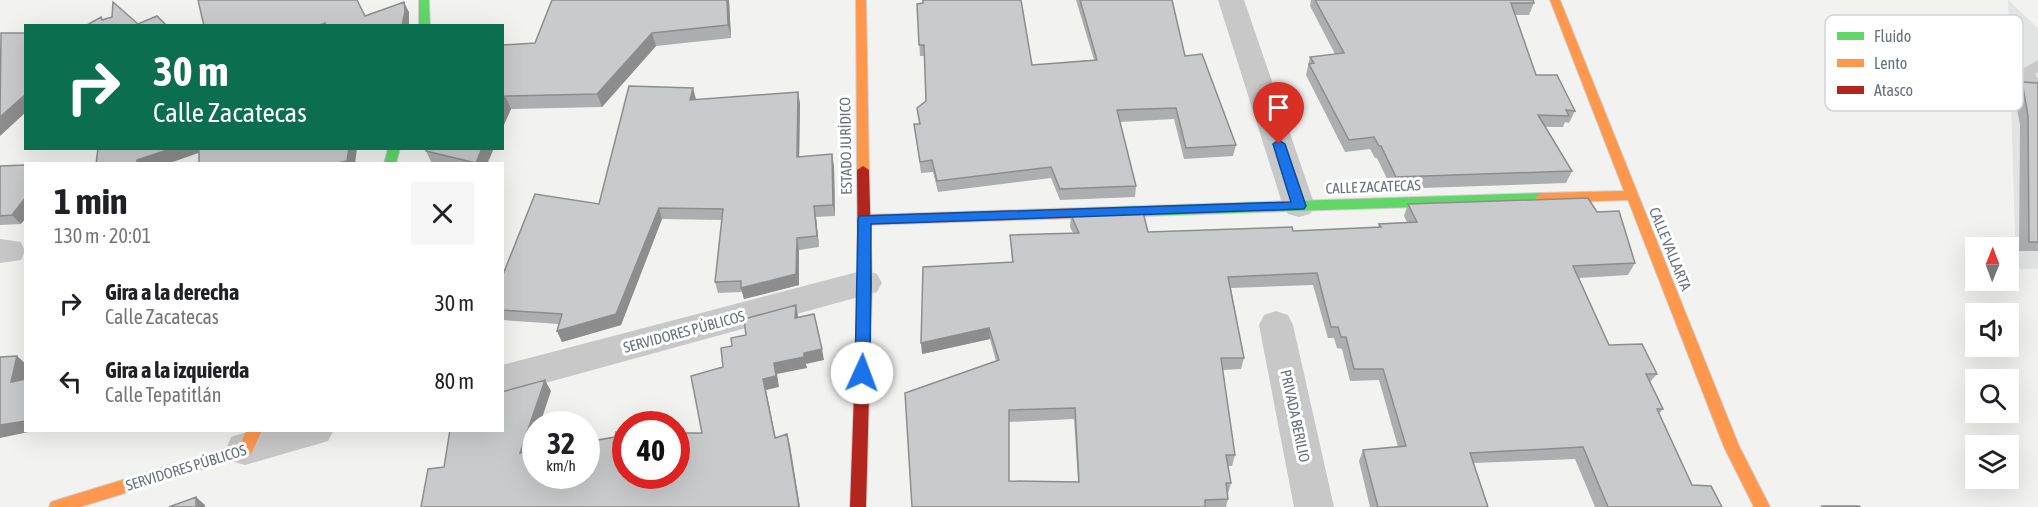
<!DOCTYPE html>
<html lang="es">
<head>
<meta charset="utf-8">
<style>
  body { margin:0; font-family:"Asap Condensed",sans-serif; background:#f6f6f6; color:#202124; height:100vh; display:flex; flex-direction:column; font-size:22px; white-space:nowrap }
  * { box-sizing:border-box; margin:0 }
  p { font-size:20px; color:#757577 }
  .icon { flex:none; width:33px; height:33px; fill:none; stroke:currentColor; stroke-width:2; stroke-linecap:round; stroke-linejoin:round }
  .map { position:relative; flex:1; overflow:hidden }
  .panel { position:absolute; left:24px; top:162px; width:480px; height:270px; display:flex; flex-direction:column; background:#fff; border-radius:0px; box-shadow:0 6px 24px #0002 }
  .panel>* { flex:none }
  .banner { position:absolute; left:24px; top:24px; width:480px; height:126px; border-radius:0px; box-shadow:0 6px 24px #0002; background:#0b6e4f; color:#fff; overflow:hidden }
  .needle { width:39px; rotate:1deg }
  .controls { position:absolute; left:1965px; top:237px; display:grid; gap:12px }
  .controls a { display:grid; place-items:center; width:54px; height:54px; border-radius:0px; background:#fff; box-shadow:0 6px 24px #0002; font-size:30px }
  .speed { position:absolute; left:522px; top:411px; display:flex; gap:12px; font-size:30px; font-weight:700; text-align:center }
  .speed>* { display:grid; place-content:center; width:78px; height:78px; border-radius:50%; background:#fff; box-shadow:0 6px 24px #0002; line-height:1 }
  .speed small { font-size:15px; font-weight:400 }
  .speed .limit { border:9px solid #d22; background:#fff; color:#111 }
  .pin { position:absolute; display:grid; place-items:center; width:51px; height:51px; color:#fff; margin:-62px -26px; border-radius:50% 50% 50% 0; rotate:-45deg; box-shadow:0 0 6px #0007 }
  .pin .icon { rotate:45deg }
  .me { position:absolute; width:66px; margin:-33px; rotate:2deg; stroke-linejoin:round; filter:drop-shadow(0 0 4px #0008) }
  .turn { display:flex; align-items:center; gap:21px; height:126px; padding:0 30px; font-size:27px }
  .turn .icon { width:78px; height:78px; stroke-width:2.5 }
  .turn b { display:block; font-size:42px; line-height:51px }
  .round { display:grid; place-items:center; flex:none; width:63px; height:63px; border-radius:0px; background:#f6f6f6 }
  .overview { display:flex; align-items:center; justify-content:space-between; height:102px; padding:0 30px }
  h1 { font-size:36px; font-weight:700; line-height:45px }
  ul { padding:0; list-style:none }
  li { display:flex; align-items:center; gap:18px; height:78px; padding:0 30px }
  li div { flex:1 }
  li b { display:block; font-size:22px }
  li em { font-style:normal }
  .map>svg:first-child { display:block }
  .built { fill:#e2e4e3 }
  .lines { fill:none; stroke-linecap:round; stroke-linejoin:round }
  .fast-casing { stroke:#d0d0d1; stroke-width:2 }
  .slow-casing { stroke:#d0d0d1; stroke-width:2 }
  .jam-casing { stroke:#d0d0d1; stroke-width:2 }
  .lane { fill:#c8c8c9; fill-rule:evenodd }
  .street { fill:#c8c8c9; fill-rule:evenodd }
  .fast { fill:#63d668; fill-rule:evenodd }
  .slow { fill:#ff974d; fill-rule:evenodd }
  .jam { fill:#b3261e; fill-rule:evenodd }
  .wall { fill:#adaeaf; fill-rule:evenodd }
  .shaded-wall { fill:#8d8d8e }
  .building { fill:#c9cacb; stroke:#8d8d8e; stroke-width:1.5; fill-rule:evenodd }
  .route { fill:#1a73e8; stroke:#114b97; stroke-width:1.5 }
  .labels { text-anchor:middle; stroke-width:6; stroke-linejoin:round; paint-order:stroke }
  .street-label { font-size:15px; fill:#66707d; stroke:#fff }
  .key { fill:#fff; stroke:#d1d4d8; stroke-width:1.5 }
  .key-label { font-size:16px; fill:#66707d }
</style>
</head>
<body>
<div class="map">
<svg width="2038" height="507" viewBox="0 0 2038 507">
  <rect width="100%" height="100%" fill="#f2f2f1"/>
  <!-- built -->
  <path class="built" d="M2008,0L2038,28V269H2016Z"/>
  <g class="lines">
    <defs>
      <path id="fast" d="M419,0H429L430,26H419Z
        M388,148H400L396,164H384Z
        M1541,193L1547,198L1541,203L1113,217L1106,212L1113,207Z"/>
      <path id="slow" d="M856,0H866L869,170L863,174L857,170Z
        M1550,0H1560L1739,446L1770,507H1754L1724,447L1628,200L1541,203L1535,198L1541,193L1624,191Z
        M1113,207L1120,212L1113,217L864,225L857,220L864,215Z
        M247,430H262L251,454L80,507H49L51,502L57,500L240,444Z"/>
      <path id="jam" d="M863,166L869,170L872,283L866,507H850L858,283L857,170Z"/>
    </defs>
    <!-- fast casing -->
    <use href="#fast" class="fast-casing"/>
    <!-- slow casing -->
    <use href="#slow" class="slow-casing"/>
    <!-- jam casing -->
    <use href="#jam" class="jam-casing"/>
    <!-- lane -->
    <path class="lane" d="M2038,60V72L2035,74L2038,79V94L2032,93L2019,76L2022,69Z"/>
    <!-- street -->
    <path class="street" d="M1218,0H1244L1315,206L1310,214L1299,217L1288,214L1283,206Z
      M0,239L21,242L25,251L21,260L0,263Z
      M865,270L877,274L882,283L877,292L502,395V365Z
      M1276,311L1288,315L1293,325L1334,507H1294L1259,325L1264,315Z
      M253,430H334L328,441L245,465L231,461L226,449L231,437Z"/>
    <!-- fast -->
    <use href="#fast" class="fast"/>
    <!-- slow -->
    <use href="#slow" class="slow"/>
    <!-- jam -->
    <use href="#jam" class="jam"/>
  </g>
  <!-- wall -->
  <path class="wall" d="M552,0H729L731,38L656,46L602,107L511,109L502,129V45L535,43Z
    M922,0H1021L1032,65L1094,60L1076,0H1172L1185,56L1236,145L1233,156L1184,159L1174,119L1120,122L1136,186L1135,197L1060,200L1051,178L938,192L933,172L921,173L914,124H919L917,108L926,101L925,56H920L917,4L923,3Z
    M1311,0H1533L1534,3L1529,15H1515L1536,75L1575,111L1569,123L1565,122L1563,127H1545L1572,171L1566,183L1392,189L1377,158H1375L1370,149L1345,152L1306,75L1310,57L1335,54L1310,6Z
    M2022,82L2038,83V251H2019L2020,125L2014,92Z
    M696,99L800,103L799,157L834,166L835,216L816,217L819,247L799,250V285L744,299L742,292L718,293L715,282L722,220L662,219L621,325L562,342L557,331L559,324L502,320V277L599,204Z
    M494,148L487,164H432L426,151Z
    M0,166L21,224L0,225Z
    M1408,204L1597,212L1635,263L1628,275L1579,278L1609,345L1657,374L1650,382L1663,409L1659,414L1692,485L1722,507H1595L1575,459L1474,463L1488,507H1370L1359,461L1363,450L1398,447L1379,380L1350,381L1342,349L1337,348L1334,338H1328L1313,285L1231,288L1244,358L1241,369L1223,370L1235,455L1232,466H1228L1231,483L1228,494V499L1226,507H912L996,361L990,339L922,354L1012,262L1010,235L1073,233L1070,227L1071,215L1148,232L1293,231L1378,227L1379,224L1407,222L1404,216ZM1074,419L1078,482L1009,481V422Z"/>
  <!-- shaded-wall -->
  <path class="shaded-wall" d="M727,0H729L731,38L728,25Z
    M404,2L409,12V26H402Z
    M652,33L656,46L602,107L597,94Z
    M693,88L696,99L690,100Z
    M798,92L800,103L799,168L797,157Z
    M26,94V112L0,136V117Z
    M505,96L511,109L502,129V102Z
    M173,148H206L207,150L167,164H137V160Z
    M349,148H357L355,164H333Z
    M482,148H494L487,164H476Z
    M832,154L834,166L835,216L833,205Z
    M26,197V218L21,224L12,215Z
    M814,206L816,217L819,247L817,236Z
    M659,208L662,219L621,325L562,342L557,331Z
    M797,238L799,250V285L744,299L741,288Z
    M796,305L798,316V329L795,318Z
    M989,328L990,339L922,354L921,343Z
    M822,349L824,360L806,364L807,368L777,374L779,387L766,390L778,449L775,438L763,379L774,363L804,353Z
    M17,356L26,364V381L11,382Z
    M545,380L551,391L540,424H536V436L526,463L520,453Z
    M26,421V430H38L0,438V425Z
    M787,434L790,445L800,507H799Z
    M196,497L205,505V507H196Z"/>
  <!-- building -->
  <path class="building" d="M198,0H357L365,16L404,2L405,11L402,26H326L325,23L318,26H204Z
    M552,0H727L728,25L652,33L597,94L505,96L502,102V45L535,43Z
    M923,0H1021L1032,65L1097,60L1080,0H1172L1185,56L1202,54L1236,145L1186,148L1176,108L1117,110L1136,186L1060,189L1051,167L937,181L932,160L920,162L914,124H920L917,108L926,101L924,45H919L917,4L923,3Z
    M1315,0H1533L1534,3H1511L1536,75H1557L1575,111L1566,110L1569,116L1538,115L1572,171L1396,177L1381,146H1379L1374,137L1349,140L1309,64L1314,63L1310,57L1344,53Z
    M113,2L138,24L157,16L167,26H85L101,17L102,20L112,17Z
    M1,33H26V94L0,117Z
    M2022,82L2038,83V242H2029L2028,115Z
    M629,86L693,88L690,100L798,92L797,157L832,154L833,205L814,206L817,236L797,238L796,274L741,288V281L715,282L723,209L659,208L616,314L557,331L562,314L502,310V277L535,194L599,204Z
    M98,148H173L137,160V164H96Z
    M199,148H349L347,161L333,164H199Z
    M427,148H482L476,163L426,151Z
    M26,165V197L12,215L0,216V166Z
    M1588,198L1597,212L1619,211L1635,263L1573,266L1609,345L1642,344L1657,374H1646L1663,409H1657L1692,485L1711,486L1722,507H1608L1583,447L1470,453L1488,507H1378L1363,450L1406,446L1383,369H1354L1346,337H1341L1338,327H1331L1317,273L1228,277L1244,358H1221L1235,455H1226L1231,483H1226L1228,499L1205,500V507H912L905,393L999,360L989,328L921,343L923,267L1013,262L1010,235L1079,233L1071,215L1143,212L1148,232L1292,227L1293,231L1381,227L1379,224L1417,222L1408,204ZM1075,408L1079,482L1009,481V410Z
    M796,305L795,318L814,314L822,349L804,353V357L774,363L776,376L763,379L775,438L787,434L799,507H421L428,469L444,467L450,430H502V392L545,380L520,453L536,450V476H586V442L615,437L616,432H626V476H676V433H702L691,376L723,367L721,348L732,346L731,338L746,335L744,319Z
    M17,356L11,382L26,379V421L0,425V357Z
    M196,497V507H169Z
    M1822,506H1859L1860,507H1823Z"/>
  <!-- route -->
  <path class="route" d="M1279,140L1285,144L1306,206L1304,209L871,224L870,373L868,377H857L855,373L858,220L859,216L1291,202L1273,144Z"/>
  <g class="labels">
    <!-- street labels -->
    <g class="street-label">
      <text transform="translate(846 146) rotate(-91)" y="5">ESTADO JURÍDICO</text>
      <text transform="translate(1373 187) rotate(-2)" y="5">CALLE ZACATECAS</text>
      <text transform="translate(1670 249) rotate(68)" y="5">CALLE VALLARTA</text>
      <text transform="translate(684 332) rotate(-15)" y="5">SERVIDORES PÚBLICOS</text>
      <text transform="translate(1295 416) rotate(78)" y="5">PRIVADA BERILIO</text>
      <text transform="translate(186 468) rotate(-17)" y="5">SERVIDORES PÚBLICOS</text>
    </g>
  </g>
  <!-- legend -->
  <rect x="1825" y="15" width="198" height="96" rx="9" class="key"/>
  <rect x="1837" y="32" width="27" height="8" fill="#63d668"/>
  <rect x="1837" y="59" width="27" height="8" fill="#ff974d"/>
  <rect x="1837" y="86" width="27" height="8" fill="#b3261e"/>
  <g class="key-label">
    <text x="1874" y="42">Fluido</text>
    <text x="1874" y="69">Lento</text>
    <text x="1874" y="96">Atasco</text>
  </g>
</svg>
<div class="controls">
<a><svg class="needle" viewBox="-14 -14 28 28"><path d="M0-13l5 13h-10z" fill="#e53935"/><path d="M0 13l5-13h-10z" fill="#757577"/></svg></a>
<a><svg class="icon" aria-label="sound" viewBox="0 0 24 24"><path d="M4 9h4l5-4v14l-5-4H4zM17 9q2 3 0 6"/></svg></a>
<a><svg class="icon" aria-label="search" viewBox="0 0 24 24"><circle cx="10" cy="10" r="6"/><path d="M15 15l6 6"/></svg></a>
<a><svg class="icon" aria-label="layers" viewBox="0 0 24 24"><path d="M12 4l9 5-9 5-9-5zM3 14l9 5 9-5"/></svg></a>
</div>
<div class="speed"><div>32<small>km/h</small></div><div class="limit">40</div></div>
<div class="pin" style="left:1279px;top:144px;background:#d93025"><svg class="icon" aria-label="arrive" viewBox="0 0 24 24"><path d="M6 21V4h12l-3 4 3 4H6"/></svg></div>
<svg class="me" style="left:862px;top:373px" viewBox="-20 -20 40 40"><circle r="19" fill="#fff"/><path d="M0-13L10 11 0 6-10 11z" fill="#1a73e8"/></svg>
<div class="banner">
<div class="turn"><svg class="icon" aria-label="right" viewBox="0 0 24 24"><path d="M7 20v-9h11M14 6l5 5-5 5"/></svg><div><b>30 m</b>Calle Zacatecas</div></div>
</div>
<section class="panel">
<div class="overview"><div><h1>1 min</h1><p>130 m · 20:01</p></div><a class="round"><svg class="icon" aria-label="close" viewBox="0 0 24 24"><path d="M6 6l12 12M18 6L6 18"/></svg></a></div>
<ul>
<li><svg class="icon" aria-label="right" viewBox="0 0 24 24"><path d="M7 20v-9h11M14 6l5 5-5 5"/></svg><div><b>Gira a la derecha</b><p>Calle Zacatecas</p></div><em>30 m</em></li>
<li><svg class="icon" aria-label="left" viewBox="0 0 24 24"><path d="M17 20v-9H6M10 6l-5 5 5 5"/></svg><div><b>Gira a la izquierda</b><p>Calle Tepatitlán</p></div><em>80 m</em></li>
</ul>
</section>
</div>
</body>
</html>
